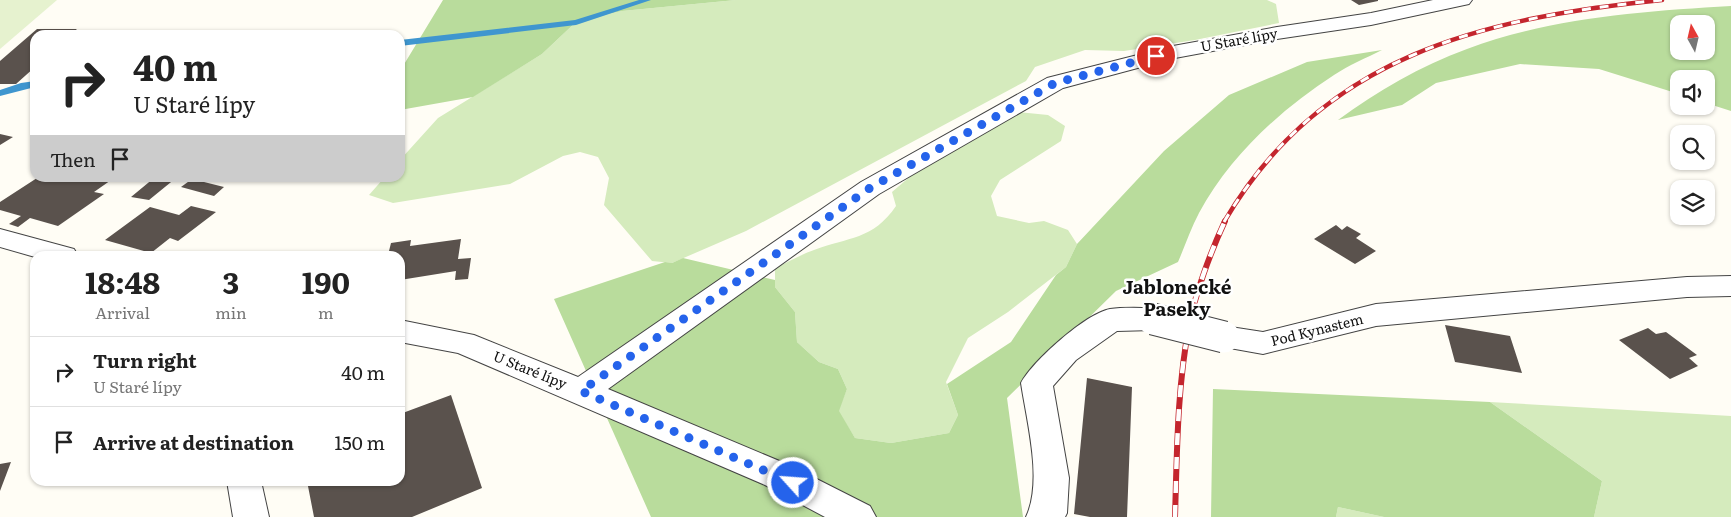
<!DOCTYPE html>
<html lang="en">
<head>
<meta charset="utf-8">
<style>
  body { margin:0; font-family:Literata,serif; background:#f2f2f2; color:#222; height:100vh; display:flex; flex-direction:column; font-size:19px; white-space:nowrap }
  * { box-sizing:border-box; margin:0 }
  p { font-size:16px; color:#767676 }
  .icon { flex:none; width:28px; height:28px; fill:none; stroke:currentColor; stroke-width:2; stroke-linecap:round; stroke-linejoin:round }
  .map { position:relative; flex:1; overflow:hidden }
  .details { position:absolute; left:30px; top:251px; width:375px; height:235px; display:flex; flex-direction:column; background:#fff; border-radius:15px; box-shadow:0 1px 4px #0004 }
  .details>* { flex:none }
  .top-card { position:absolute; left:30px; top:30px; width:375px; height:152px; border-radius:15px; box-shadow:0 1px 4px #0004; background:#fff; color:#222; overflow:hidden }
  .needle { width:32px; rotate:352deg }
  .controls { position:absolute; left:1670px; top:15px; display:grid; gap:10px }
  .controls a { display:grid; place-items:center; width:45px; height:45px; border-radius:10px; background:#fff; box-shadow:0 1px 4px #0004; font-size:25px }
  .pin { position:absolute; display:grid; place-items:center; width:42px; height:42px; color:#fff; margin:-21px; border:2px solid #fff; border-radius:50%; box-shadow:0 1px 5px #0007 }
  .me { position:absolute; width:55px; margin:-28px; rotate:296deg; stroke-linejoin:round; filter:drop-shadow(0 0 4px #0008) }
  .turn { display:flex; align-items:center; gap:18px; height:105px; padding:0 20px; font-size:22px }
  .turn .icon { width:65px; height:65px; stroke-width:2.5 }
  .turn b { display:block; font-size:35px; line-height:42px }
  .then { display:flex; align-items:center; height:48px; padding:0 20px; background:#0003; gap:10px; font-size:19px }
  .eta { display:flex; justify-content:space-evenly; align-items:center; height:85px; text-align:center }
  .eta b { font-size:30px; font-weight:700; line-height:35px }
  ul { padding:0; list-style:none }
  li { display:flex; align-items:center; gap:15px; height:70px; padding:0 20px; border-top:1px solid #e0e0e0 }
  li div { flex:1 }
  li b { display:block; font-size:19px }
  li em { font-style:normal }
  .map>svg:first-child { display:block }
  .green { fill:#d5ebbd }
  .forest { fill:#b9dc9c; fill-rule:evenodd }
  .pitch { fill:#e6f2cf }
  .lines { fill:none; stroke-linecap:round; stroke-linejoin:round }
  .stream { fill:#3f96cf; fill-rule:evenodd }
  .building { fill:#5a524d }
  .street-casing { stroke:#444; stroke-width:2 }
  .street { fill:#fff; fill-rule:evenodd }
  .rail-far1-casing { stroke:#c4262e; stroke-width:4.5 }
  .rail-casing { stroke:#c4262e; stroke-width:6 }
  .rail-far1 { stroke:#fff; stroke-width:3; stroke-dasharray:9; stroke-linecap:butt }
  .rail { stroke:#fff; stroke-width:4.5; stroke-dasharray:12; stroke-linecap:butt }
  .street-bridge-casing { stroke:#444; stroke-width:33; stroke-linecap:butt }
  .street-bridge { stroke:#fff; stroke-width:31 }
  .route { stroke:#2563eb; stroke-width:9; stroke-dasharray:0 16.2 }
  .labels { text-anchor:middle; stroke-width:5; stroke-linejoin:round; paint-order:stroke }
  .street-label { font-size:14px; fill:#111; stroke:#fff }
  .district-label { font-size:19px; font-weight:bold; fill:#111; stroke:#fff }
</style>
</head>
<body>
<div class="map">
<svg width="1731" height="517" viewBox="0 0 1731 517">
  <rect width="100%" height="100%" fill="#fffdf5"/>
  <!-- green -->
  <path class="green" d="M736,0H1267L1276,4L1279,23L1195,40L1124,51L1085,50L1035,67L1026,81L746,231L672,263L652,261L604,205L609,178L598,157L580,152L563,156L510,184L393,203L369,195L384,178H400V160L438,118L542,54L577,21L622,11Z
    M1018,112L1048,115L1065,126L1061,141L1000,180L991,196L997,216L1029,223L1044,221L1068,230L1077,244L1066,267L1008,312L968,338L946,382L958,415L949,433L891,443L855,438L838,411L847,389L838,369L819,362L797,342L795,312L775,287V268C788,262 800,255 814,250C848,237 873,240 896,206L892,192L926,163Z
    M1490,402L1731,416V517H1594L1602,481Z
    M1338,507L1384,517H1336Z"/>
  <!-- forest -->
  <path class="forest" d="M443,0H736L622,11L577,21L542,54L473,97L400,110V71Z
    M1731,6V111L1706,103V79H1679V94L1599,69L1520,64L1436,83L1402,105L1338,120C1378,91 1420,66 1467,49C1550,18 1643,11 1731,6ZM1679,24H1706V51H1679Z
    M1382,50C1366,58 1349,65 1334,75C1280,110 1230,156 1199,213C1191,228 1185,246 1178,262L1116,291L1007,398L1023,517H651L554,299L665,262L672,263L683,258L775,280V287L795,312L797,342L819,362L838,369L847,389L839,411L855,438L891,443L949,433L958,415L947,384L1011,342L1056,275L1066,267L1077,244L1164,151L1229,95L1307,62Z
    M1213,389L1490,402L1602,481L1594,517H1384L1338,507L1336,517H1211Z"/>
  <!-- pitch -->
  <path class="pitch" d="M0,0H57L0,49Z"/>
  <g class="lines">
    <!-- stream -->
    <path class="stream" d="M639,0H651L576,25L400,46V40L575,20Z
      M35,81V87L0,96V90L21,83Z"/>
  </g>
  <!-- building -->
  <path class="building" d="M1351,0H1378V1L1359,5Z
    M37,29H77L70,35H35V67L16,84H0V61Z
    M0,134L13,137L0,145Z
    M37,178H114L94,192L104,194L58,226L30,218L18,227L9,224L21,216L0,210V202Z
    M154,178H176L149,200L131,197Z
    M192,179L224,187L214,196L181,187Z
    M191,206L216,212L178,241L170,238L151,253L105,240L150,207L179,215Z
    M1336,225L1342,230L1347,226L1361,234L1356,238L1376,251L1355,264L1314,239Z
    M461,239L458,259L471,258L468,279L455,280L456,271L400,280V256H362L389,251L391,243L411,240L410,246Z
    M1445,325L1510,336L1522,373L1455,362Z
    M1648,328L1656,334L1666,332L1697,355L1689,358L1698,366L1670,379L1619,340Z
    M1087,378L1132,387L1127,517H1090L1074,514Z
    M451,395L482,488L412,517H314L307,481H400V414Z
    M11,462L0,491V464Z"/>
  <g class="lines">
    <defs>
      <path id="street" d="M1433,0H1472L1469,4L1371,25L1277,39L1175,58L1063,88L879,194L608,389L789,465L870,506L876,517H825L765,485L458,353L400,342V320L474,335L578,377L861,182L1047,78L1173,46L1277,27L1371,13Z
        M0,229L74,249L78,256L35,257L0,247Z
        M1731,276V296L1687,297L1376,326L1263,354L1213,345L1209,337L1213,329L1224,326L1263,332L1376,304L1687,277Z
        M1153,308L1163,311L1168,319L1163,327L1153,330L1117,331L1076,360L1053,386L1069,478L1067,513L1065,517H1026C1043,481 1027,423 1021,383C1033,361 1085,314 1110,309C1123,307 1139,308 1153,308Z
        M227,481H261L269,517H233Z"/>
    </defs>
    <!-- street casing -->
    <use href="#street" class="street-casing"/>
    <!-- street -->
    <use href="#street" class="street"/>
    <defs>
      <path id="rail-far1" d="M1224,222C1322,55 1483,18 1662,0"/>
      <path id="rail" d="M1175,517C1177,453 1177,389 1189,326C1195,294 1211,251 1225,221"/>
    </defs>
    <!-- rail-far1 casing -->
    <use href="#rail-far1" class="rail-far1-casing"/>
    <!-- rail casing -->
    <use href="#rail" class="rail-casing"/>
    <!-- rail-far1 -->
    <use href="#rail-far1" class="rail-far1"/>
    <!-- rail -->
    <use href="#rail" class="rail"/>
    <defs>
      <path id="street-bridge" d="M1153,319L1224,337"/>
    </defs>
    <!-- street-bridge casing -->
    <use href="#street-bridge" class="street-bridge-casing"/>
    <!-- street-bridge -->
    <use href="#street-bridge" class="street-bridge"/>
  </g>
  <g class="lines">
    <!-- route -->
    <path class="route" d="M793,483L581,391L870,188L1055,83L1156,56"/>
  </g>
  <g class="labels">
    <!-- street labels -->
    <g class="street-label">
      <text transform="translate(1239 40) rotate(-10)" y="5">U Staré lípy</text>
      <text transform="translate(1317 330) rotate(-14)" y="5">Pod Kynastem</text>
      <text transform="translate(530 370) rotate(22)" y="5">U Staré lípy</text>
    </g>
    <!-- district labels -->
    <g class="district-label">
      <text x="1177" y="294">Jablonecké<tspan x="1177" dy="22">Paseky</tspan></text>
    </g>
  </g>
</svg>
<div class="controls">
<a><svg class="needle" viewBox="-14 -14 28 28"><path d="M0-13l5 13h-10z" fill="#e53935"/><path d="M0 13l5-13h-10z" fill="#767676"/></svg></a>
<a><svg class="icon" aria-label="sound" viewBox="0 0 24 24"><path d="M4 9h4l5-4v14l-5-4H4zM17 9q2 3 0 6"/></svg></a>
<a><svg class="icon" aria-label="search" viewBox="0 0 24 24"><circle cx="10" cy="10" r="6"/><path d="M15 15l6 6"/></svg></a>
<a><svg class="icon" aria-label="layers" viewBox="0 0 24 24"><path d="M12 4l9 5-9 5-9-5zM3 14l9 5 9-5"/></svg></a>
</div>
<div class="pin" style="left:1156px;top:56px;background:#d93025"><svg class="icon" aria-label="arrive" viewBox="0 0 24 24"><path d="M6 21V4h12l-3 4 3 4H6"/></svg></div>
<svg class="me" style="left:793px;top:483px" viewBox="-20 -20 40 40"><circle r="17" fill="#2563eb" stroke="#fff" stroke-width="3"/><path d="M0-11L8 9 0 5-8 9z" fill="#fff"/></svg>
<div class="top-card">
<div class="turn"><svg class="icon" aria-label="right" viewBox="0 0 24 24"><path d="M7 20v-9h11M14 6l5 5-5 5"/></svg><div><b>40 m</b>U Staré lípy</div></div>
<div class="then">Then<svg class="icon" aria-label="arrive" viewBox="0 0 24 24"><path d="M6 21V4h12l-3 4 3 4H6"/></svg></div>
</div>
<section class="details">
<div class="eta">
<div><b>18:48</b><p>Arrival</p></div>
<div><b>3</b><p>min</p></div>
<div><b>190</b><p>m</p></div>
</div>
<ul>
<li><svg class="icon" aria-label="right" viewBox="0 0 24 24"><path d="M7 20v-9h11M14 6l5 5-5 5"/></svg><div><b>Turn right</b><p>U Staré lípy</p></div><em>40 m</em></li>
<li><svg class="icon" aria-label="arrive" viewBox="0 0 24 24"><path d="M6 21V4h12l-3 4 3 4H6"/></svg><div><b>Arrive at destination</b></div><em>150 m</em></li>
</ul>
</section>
</div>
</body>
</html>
